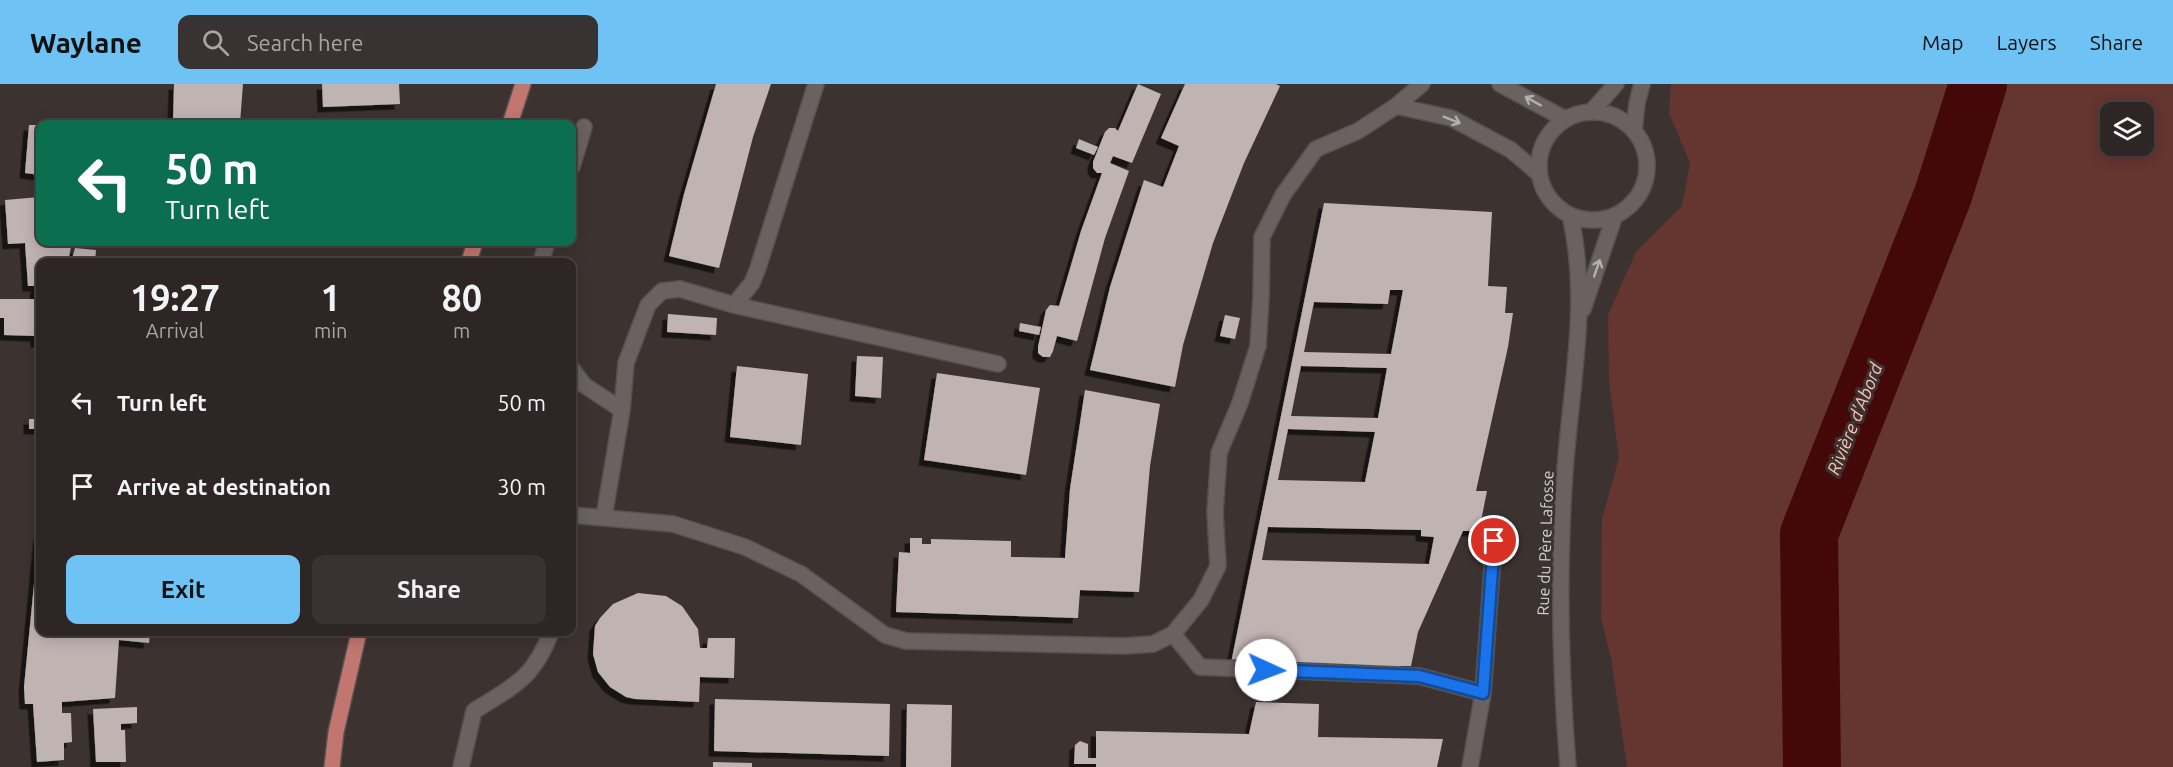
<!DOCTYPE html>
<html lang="en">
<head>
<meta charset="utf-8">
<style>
  body { margin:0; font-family:Ubuntu,sans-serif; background:#393232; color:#f1f3f6; height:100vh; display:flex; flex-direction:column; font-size:22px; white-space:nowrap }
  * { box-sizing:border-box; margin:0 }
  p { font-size:20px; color:#a7a5a7 }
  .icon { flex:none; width:33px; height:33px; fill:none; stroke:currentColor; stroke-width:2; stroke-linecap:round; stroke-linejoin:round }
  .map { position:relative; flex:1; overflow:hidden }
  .panel { position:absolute; left:36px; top:174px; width:540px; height:378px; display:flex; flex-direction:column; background:#2d2625; border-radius:12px; box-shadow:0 3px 15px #0003,0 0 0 2px #484342 }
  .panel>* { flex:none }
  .hud { position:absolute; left:36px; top:36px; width:540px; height:126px; border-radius:12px; box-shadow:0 3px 15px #0003,0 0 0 2px #484342; background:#0b6e4f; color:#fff; overflow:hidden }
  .controls { position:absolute; left:2100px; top:18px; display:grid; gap:12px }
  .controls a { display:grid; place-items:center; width:54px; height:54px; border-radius:12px; background:#2d2625; box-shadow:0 3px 15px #0003,0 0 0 2px #484342; font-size:30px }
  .pin { position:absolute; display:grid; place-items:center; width:51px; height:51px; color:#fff; margin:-26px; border:3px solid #fff; border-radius:50%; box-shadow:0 2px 6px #0007 }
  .me { position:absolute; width:66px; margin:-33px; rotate:92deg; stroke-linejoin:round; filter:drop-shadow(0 0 4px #0008) }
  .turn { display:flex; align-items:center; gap:21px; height:126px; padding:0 30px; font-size:27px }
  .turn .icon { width:78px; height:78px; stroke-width:2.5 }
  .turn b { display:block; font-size:42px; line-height:51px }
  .eta { display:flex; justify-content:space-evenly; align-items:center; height:102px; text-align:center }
  .eta b { font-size:36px; font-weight:600; line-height:42px }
  .cta { display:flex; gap:12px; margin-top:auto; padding:12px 30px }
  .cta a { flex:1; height:69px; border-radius:12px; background:#6fc2f4; color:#111; font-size:24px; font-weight:600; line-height:69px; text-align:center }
  .cta a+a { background:#393232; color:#f1f3f6 }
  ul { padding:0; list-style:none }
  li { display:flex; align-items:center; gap:18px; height:84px; padding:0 30px }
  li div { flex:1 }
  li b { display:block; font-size:22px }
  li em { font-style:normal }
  header { display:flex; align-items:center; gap:36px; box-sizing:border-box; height:84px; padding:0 30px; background:#6fc2f4; color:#111 }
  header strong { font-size:28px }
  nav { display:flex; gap:33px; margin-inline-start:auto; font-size:21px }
  .search { width:420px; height:54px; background:#393232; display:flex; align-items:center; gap:15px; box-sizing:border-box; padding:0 21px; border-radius:12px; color:#a7a5a7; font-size:22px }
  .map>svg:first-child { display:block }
  .green { fill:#653530; fill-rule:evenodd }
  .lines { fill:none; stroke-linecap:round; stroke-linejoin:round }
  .river { stroke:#440808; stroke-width:58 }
  .building { fill:#c0b4b3; fill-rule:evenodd; filter:url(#shadow) }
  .minor-casing { stroke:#585050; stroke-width:18 }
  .major-casing { stroke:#585050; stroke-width:18 }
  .minor { stroke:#6b6160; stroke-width:15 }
  .major { stroke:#c17770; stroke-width:15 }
  .oneway { stroke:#b5aeae }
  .route-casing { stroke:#114b97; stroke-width:15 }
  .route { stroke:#1a73e8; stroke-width:10 }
  .labels { text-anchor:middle; stroke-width:6; stroke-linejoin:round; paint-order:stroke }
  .street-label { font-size:16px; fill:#d5cfcf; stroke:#3c3331 }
  .water-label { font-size:18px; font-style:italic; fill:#fec1b9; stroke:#3c3331 }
</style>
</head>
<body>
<header>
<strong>Waylane</strong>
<div class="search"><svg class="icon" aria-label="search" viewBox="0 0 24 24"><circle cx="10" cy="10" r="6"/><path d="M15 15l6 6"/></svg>Search here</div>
<nav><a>Map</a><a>Layers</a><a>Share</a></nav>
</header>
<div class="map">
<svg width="2173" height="683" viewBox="0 0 2173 683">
  <defs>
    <filter id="shadow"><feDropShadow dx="-5.5" dy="5.5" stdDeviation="0" flood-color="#0009"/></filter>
  </defs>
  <rect width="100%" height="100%" fill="#3c3331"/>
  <!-- green -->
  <path class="green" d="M1671,0H2173V683H1627L1611,574L1601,534L1602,435L1619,374L1609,298L1608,231L1636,168L1682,122L1690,79L1669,29ZM2110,28H2144V62H2110Z"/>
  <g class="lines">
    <!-- river -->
    <path class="river" d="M1812,683L1809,450L1943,111L1978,0"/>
  </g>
  <!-- building -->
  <path class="building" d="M174,0H243L240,39L173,37Z
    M322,0H399L400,20L323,23Z
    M716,0H771L753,53L719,184L669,172L684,110Z
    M1138,0L1161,10L1132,79L1113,72L1110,79L1129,87L1105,154L1077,257L1057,252L1053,267L1050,273H1043L1038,269V263L1046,226L1050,221L1059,222L1081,147L1102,89H1097L1093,84V78L1105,48L1109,44H1115L1118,47Z
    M1185,0H1276L1280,2L1244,79L1213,159L1183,261L1175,303L1090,286L1110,203L1144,96L1163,103L1179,62L1161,54Z
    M29,41H40V91L25,89Z
    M1079,55L1098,63L1094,71L1076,64Z
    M40,113V158H72L68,178H40V258H36V252L4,251V234H0V215H35L36,202H28L25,159L8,160L5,116Z
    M1324,119L1492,128L1488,202L1507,203L1505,229H1513L1508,263L1476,407H1487L1479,447H1463L1418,548L1411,582H1400L1396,587L1230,584ZM1390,206H1403L1391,270L1304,268L1314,218L1388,220ZM1301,282L1387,284L1378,334L1291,332ZM1288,345L1375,348L1365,398L1278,396ZM1268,443L1421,446V452L1434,453L1429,480L1262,476Z
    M75,164L96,166L95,178H71Z
    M668,230L717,234L716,251L667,248Z
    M1225,231L1240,234L1235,255L1220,252Z
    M1020,239L1041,243L1039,251L1019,247Z
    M857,272L883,273L881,314L855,312Z
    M737,282L808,290L801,361L730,353Z
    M937,289L1040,304L1026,391L924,376Z
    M1085,306L1160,320L1150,382L1139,508L1080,506L1078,534L896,528L899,468L910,469V454H922V460H931V455L1011,457V473L1065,474L1070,405Z
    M29,335H40V345H29Z
    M39,449L40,450V548H150L149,559L119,556L115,614L62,618V629H71L72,658L64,659V676L37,678L33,620H25L24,603Z
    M638,509L666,512L682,522L698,545L700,564H707L708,554H735L734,594L700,593L699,618L635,615L626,613L610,603L598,588L593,570L595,542L600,534L613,520Z
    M715,615L890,620L889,672L714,667Z
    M1256,618L1319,620L1318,653L1443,655L1437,683H1096V680H1074L1075,661L1080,657L1088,660V674H1096V647L1249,650Z
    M907,620L952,621L951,683H906Z
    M137,623V639L121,640V646H125L126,678H96L93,625Z
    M713,678L752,679V683H713Z"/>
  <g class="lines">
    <defs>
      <path id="minor" d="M1500,0L1565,35
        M1396,22L1451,34L1511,66L1538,89
        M1592,27L1616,0
        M1539 82a54 54 0 1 1 108 0a54 54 0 1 1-108 0Z
        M1634,47L1637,19L1642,0
        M572,83L584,43
        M541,178L547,158
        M734,221L752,199L758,184L816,0
        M1583,225L1615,131
        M572,285L584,301L622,326
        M572,431L673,440L745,463L801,490L885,551L906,557L1125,562L1153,560L1173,550L1201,516L1218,482L1215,428L1219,369L1240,319L1258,262L1261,213L1262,153L1283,111L1316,65L1358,47L1396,22L1422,0
        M604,433L622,326L626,279L648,221L662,207L680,205L734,221L998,280
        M1173,550L1200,583L1419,592L1483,609
        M461,683L474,627C514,602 534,594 551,548
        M1470,683L1483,609L1494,457
        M1568,683C1560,584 1558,485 1565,386C1571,302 1590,215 1570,131"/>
      <path id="major" d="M510,40L523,0
        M469,178L475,158
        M332,683L336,648L359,548"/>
    </defs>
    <!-- minor casing -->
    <use href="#minor" class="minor-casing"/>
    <!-- major casing -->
    <use href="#major" class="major-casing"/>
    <!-- minor -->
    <use href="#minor" class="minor"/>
    <!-- major -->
    <use href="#major" class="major"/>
  </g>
  <!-- one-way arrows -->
  <defs><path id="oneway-shaft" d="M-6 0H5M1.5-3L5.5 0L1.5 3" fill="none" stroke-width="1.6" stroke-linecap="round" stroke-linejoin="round" transform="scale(1.5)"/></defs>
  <g class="oneway">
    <use href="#oneway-shaft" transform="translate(1533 17) rotate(-151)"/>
    <use href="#oneway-shaft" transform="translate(1452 36) rotate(22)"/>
    <use href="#oneway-shaft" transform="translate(1597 184) rotate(-71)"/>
  </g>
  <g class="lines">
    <defs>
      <path id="route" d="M1266,586L1419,592L1483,609L1494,457"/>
    </defs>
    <!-- route casing -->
    <use href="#route" class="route-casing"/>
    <!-- route -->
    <use href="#route" class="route"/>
  </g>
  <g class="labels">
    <!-- street labels -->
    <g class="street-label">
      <text transform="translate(1545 459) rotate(-88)" y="6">Rue du Père Lafosse</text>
    </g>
    <!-- water labels -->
    <g class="water-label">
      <text transform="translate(1855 335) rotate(-68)" y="6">Rivière d'Abord</text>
    </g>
  </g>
</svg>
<div class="controls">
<a><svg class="icon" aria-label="layers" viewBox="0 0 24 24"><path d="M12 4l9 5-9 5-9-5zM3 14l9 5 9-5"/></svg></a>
</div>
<div class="pin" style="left:1494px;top:457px;background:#d93025"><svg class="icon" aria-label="arrive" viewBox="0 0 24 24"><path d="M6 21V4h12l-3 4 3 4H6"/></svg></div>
<svg class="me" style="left:1266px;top:586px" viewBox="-20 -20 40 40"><circle r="19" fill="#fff"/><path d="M0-13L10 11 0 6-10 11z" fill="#1a73e8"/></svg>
<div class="hud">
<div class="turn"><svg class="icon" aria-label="left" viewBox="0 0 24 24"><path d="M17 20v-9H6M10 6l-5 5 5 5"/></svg><div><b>50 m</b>Turn left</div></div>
</div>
<section class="panel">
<div class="eta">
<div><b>19:27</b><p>Arrival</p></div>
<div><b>1</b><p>min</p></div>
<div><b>80</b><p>m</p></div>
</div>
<ul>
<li><svg class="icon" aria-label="left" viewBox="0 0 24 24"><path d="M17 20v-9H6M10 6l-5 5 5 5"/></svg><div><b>Turn left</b></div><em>50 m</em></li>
<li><svg class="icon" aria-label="arrive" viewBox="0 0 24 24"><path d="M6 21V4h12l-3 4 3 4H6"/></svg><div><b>Arrive at destination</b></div><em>30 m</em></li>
</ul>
<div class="cta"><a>Exit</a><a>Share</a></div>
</section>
</div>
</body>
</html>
